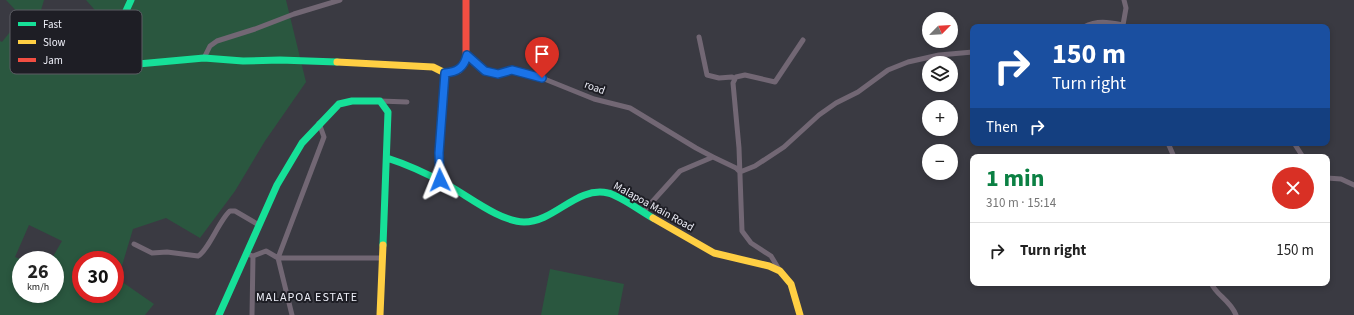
<!DOCTYPE html>
<html lang="en">
<head>
<meta charset="utf-8">
<style>
  body { margin:0; font-family:"Source Sans 3",sans-serif; background:#f6f6f6; color:#222; height:100vh; display:flex; flex-direction:column; font-size:15px; white-space:nowrap }
  * { box-sizing:border-box; margin:0 }
  p { font-size:13px; color:#767676 }
  .icon { flex:none; width:22px; height:22px; fill:none; stroke:currentColor; stroke-width:2; stroke-linecap:round; stroke-linejoin:round }
  .map { position:relative; flex:1; overflow:hidden }
  .sheet { position:absolute; left:970px; top:154px; width:360px; height:132px; display:flex; flex-direction:column; background:#fff; border-radius:8px; box-shadow:0 2px 6px #0003 }
  .sheet>* { flex:none }
  .hud { position:absolute; left:970px; top:24px; width:360px; height:122px; border-radius:8px; box-shadow:0 2px 6px #0003; background:#1a4fa0; color:#fff; overflow:hidden }
  .needle { width:26px; rotate:66deg }
  .buttons { position:absolute; left:922px; top:12px; display:grid; gap:8px }
  .buttons a { display:grid; place-items:center; width:36px; height:36px; border-radius:50%; background:#fff; box-shadow:0 2px 6px #0003; font-size:20px }
  .speed { position:absolute; left:12px; top:251px; display:flex; gap:8px; font-size:20px; font-weight:700; text-align:center }
  .speed>* { display:grid; place-content:center; width:52px; height:52px; border-radius:50%; background:#fff; box-shadow:0 2px 6px #0003; line-height:1 }
  .speed small { font-size:10px; font-weight:400 }
  .speed .limit { border:6px solid #d22; background:#fff; color:#111 }
  .pin { position:absolute; display:grid; place-items:center; width:34px; height:34px; color:#fff; margin:-41px -17px; border-radius:50% 50% 50% 0; rotate:-45deg; box-shadow:0 0 4px #0007 }
  .pin .icon { rotate:45deg }
  .me { position:absolute; width:44px; margin:-22px; rotate:358deg; stroke-linejoin:round; filter:drop-shadow(0 0 3px #0008) }
  .turn { display:flex; align-items:center; gap:14px; height:84px; padding:0 16px; font-size:18px }
  .turn .icon { width:52px; height:52px; stroke-width:2.5 }
  .turn b { display:block; font-size:28px; line-height:34px }
  .then { display:flex; align-items:center; height:38px; padding:0 16px; background:#0003; gap:8px; font-size:15px }
  .round { display:grid; place-items:center; flex:none; width:42px; height:42px; border-radius:21px; background:#f6f6f6 }
  .summary { display:flex; align-items:center; justify-content:space-between; height:68px; padding:0 16px }
  h1 { font-size:24px; font-weight:700; line-height:30px; color:#0b8043 }
  ul { padding:0; list-style:none }
  li { display:flex; align-items:center; gap:12px; height:56px; padding:0 16px; border-top:1px solid #e0e0e0 }
  li div { flex:1 }
  li b { display:block; font-size:15px }
  li em { font-style:normal }
  .map>svg:first-child { display:block }
  .green { fill:#2a573f; fill-rule:evenodd }
  .lines { fill:none; stroke-linecap:round; stroke-linejoin:round }
  .street { stroke:#726774; stroke-width:5 }
  .fast { stroke:#16e098; stroke-width:7 }
  .slow { stroke:#ffcf43; stroke-width:7 }
  .jam { stroke:#f24e42; stroke-width:7 }
  .route-casing { stroke:#114b97; stroke-width:10 }
  .route { stroke:#1a73e8; stroke-width:7 }
  .labels { text-anchor:middle; stroke-width:4; stroke-linejoin:round; paint-order:stroke }
  .street-label { font-size:11px; fill:#eeeff8; stroke:#1e1e25 }
  .neighbourhood-label { font-size:12px; letter-spacing:1px; fill:#eeeff8; stroke:#1e1e25 }
  .key { fill:#1e1e25; stroke:#5c5d64; stroke-width:1 }
  .key-label { font-size:11px; fill:#eeeff8 }
</style>
</head>
<body>
<div class="map">
<svg width="1354" height="315" viewBox="0 0 1354 315">
  <rect width="100%" height="100%" fill="#3a3a42"/>
  <!-- green -->
  <path class="green" d="M6,0H44L36,27L59,54L87,42L101,17L86,0H286L306,82L265,141L235,191L200,238L166,218L133,229L118,279L154,304L145,315H0V41L2,42L22,17ZM29,225L62,241L51,260H55V294H21V260H23L15,257ZM81,260H115V294H81Z
    M550,269L624,284L618,315H541Z"/>
  <g class="lines">
    <!-- street -->
    <path class="street" d="M1123,25L1126,8L1124,0
      M1084,27C1097,20 1108,22 1123,25V27
      M699,37L707,75L719,78L732,77
      M467,55L485,71L498,74L512,70L532,74L594,99L630,108L696,148L713,157
      M204,58L210,46L217,41L255,29L294,14L340,0
      M380,101L407,102
      M1168,143L1174,157
      M1294,143L1303,157
      M740,172L755,166L784,147L819,115L836,103L858,92L888,70L908,62L939,55L973,52
      M1327,178L1341,179L1354,185
      M439,180V153L445,73
      M643,212L680,171L713,157L736,168L740,172
      M134,244L152,253L167,252L198,256C208,251 220,219 230,211H235L259,225
      M247,254L253,256L266,251L278,258H382
      M780,271L771,256L751,243L742,231L739,148L733,83L736,77L745,75L775,82L803,40
      M1211,283C1217,296 1230,300 1236,315
      M252,315L253,256
      M292,315L278,258L324,137L319,123"/>
    <!-- fast -->
    <path class="fast" d="M131,0L108,50L107,59L111,64L127,65L204,58L243,61L280,60L337,62
      M387,158C409,165 428,174 448,185C468,196 501,222 524,222C555,222 576,186 608,193C619,195 642,212 653,218
      M219,315L277,185L302,143L339,104L352,101H380L388,112L383,245"/>
    <!-- slow -->
    <path class="slow" d="M337,62L433,67L445,73L459,70
      M653,218L714,253L769,266L780,271L791,284L800,315
      M380,315L383,245"/>
    <!-- jam -->
    <path class="jam" d="M459,70L466,60V0"/>
  </g>
  <g class="lines">
    <defs>
      <path id="route" d="M440,180L439,153L445,73C457,72 464,68 467,55L485,71L498,74L512,70L542,78"/>
    </defs>
    <!-- route casing -->
    <use href="#route" class="route-casing"/>
    <!-- route -->
    <use href="#route" class="route"/>
  </g>
  <g class="labels">
    <!-- street labels -->
    <g class="street-label">
      <text transform="translate(595 87) rotate(20)" y="4">road</text>
      <text transform="translate(654 206) rotate(29)" y="4">Malapoa Main Road</text>
    </g>
    <!-- neighbourhood labels -->
    <g class="neighbourhood-label">
      <text x="307" y="301">MALAPOA ESTATE</text>
    </g>
  </g>
  <!-- legend -->
  <rect x="10" y="10" width="132" height="64" rx="6" class="key"/>
  <rect x="18" y="22" width="18" height="4" fill="#16e098"/>
  <rect x="18" y="40" width="18" height="4" fill="#ffcf43"/>
  <rect x="18" y="58" width="18" height="4" fill="#f24e42"/>
  <g class="key-label">
    <text x="43" y="28">Fast</text>
    <text x="43" y="46">Slow</text>
    <text x="43" y="64">Jam</text>
  </g>
</svg>
<div class="buttons">
<a><svg class="needle" viewBox="-14 -14 28 28"><path d="M0-13l5 13h-10z" fill="#e53935"/><path d="M0 13l5-13h-10z" fill="#767676"/></svg></a>
<a><svg class="icon" aria-label="layers" viewBox="0 0 24 24"><path d="M12 4l9 5-9 5-9-5zM3 14l9 5 9-5"/></svg></a>
<a>+</a>
<a>−</a>
</div>
<div class="speed"><div>26<small>km/h</small></div><div class="limit">30</div></div>
<div class="pin" style="left:542px;top:78px;background:#d93025"><svg class="icon" aria-label="arrive" viewBox="0 0 24 24"><path d="M6 21V4h12l-3 4 3 4H6"/></svg></div>
<svg class="me" style="left:440px;top:180px" viewBox="-20 -20 40 40"><path d="M0-17L14 15 0 8-14 15z" fill="#1a73e8" stroke="#fff" stroke-width="4"/></svg>
<div class="hud">
<div class="turn"><svg class="icon" aria-label="right" viewBox="0 0 24 24"><path d="M7 20v-9h11M14 6l5 5-5 5"/></svg><div><b>150 m</b>Turn right</div></div>
<div class="then">Then<svg class="icon" aria-label="right" viewBox="0 0 24 24"><path d="M7 20v-9h11M14 6l5 5-5 5"/></svg></div>
</div>
<section class="sheet">
<div class="summary"><div><h1>1 min</h1><p>310 m · 15:14</p></div><a class="round" style="background:#d93025;color:#fff"><svg class="icon" aria-label="close" viewBox="0 0 24 24"><path d="M6 6l12 12M18 6L6 18"/></svg></a></div>
<ul>
<li><svg class="icon" aria-label="right" viewBox="0 0 24 24"><path d="M7 20v-9h11M14 6l5 5-5 5"/></svg><div><b>Turn right</b></div><em>150 m</em></li>
</ul>
</section>
</div>
</body>
</html>
